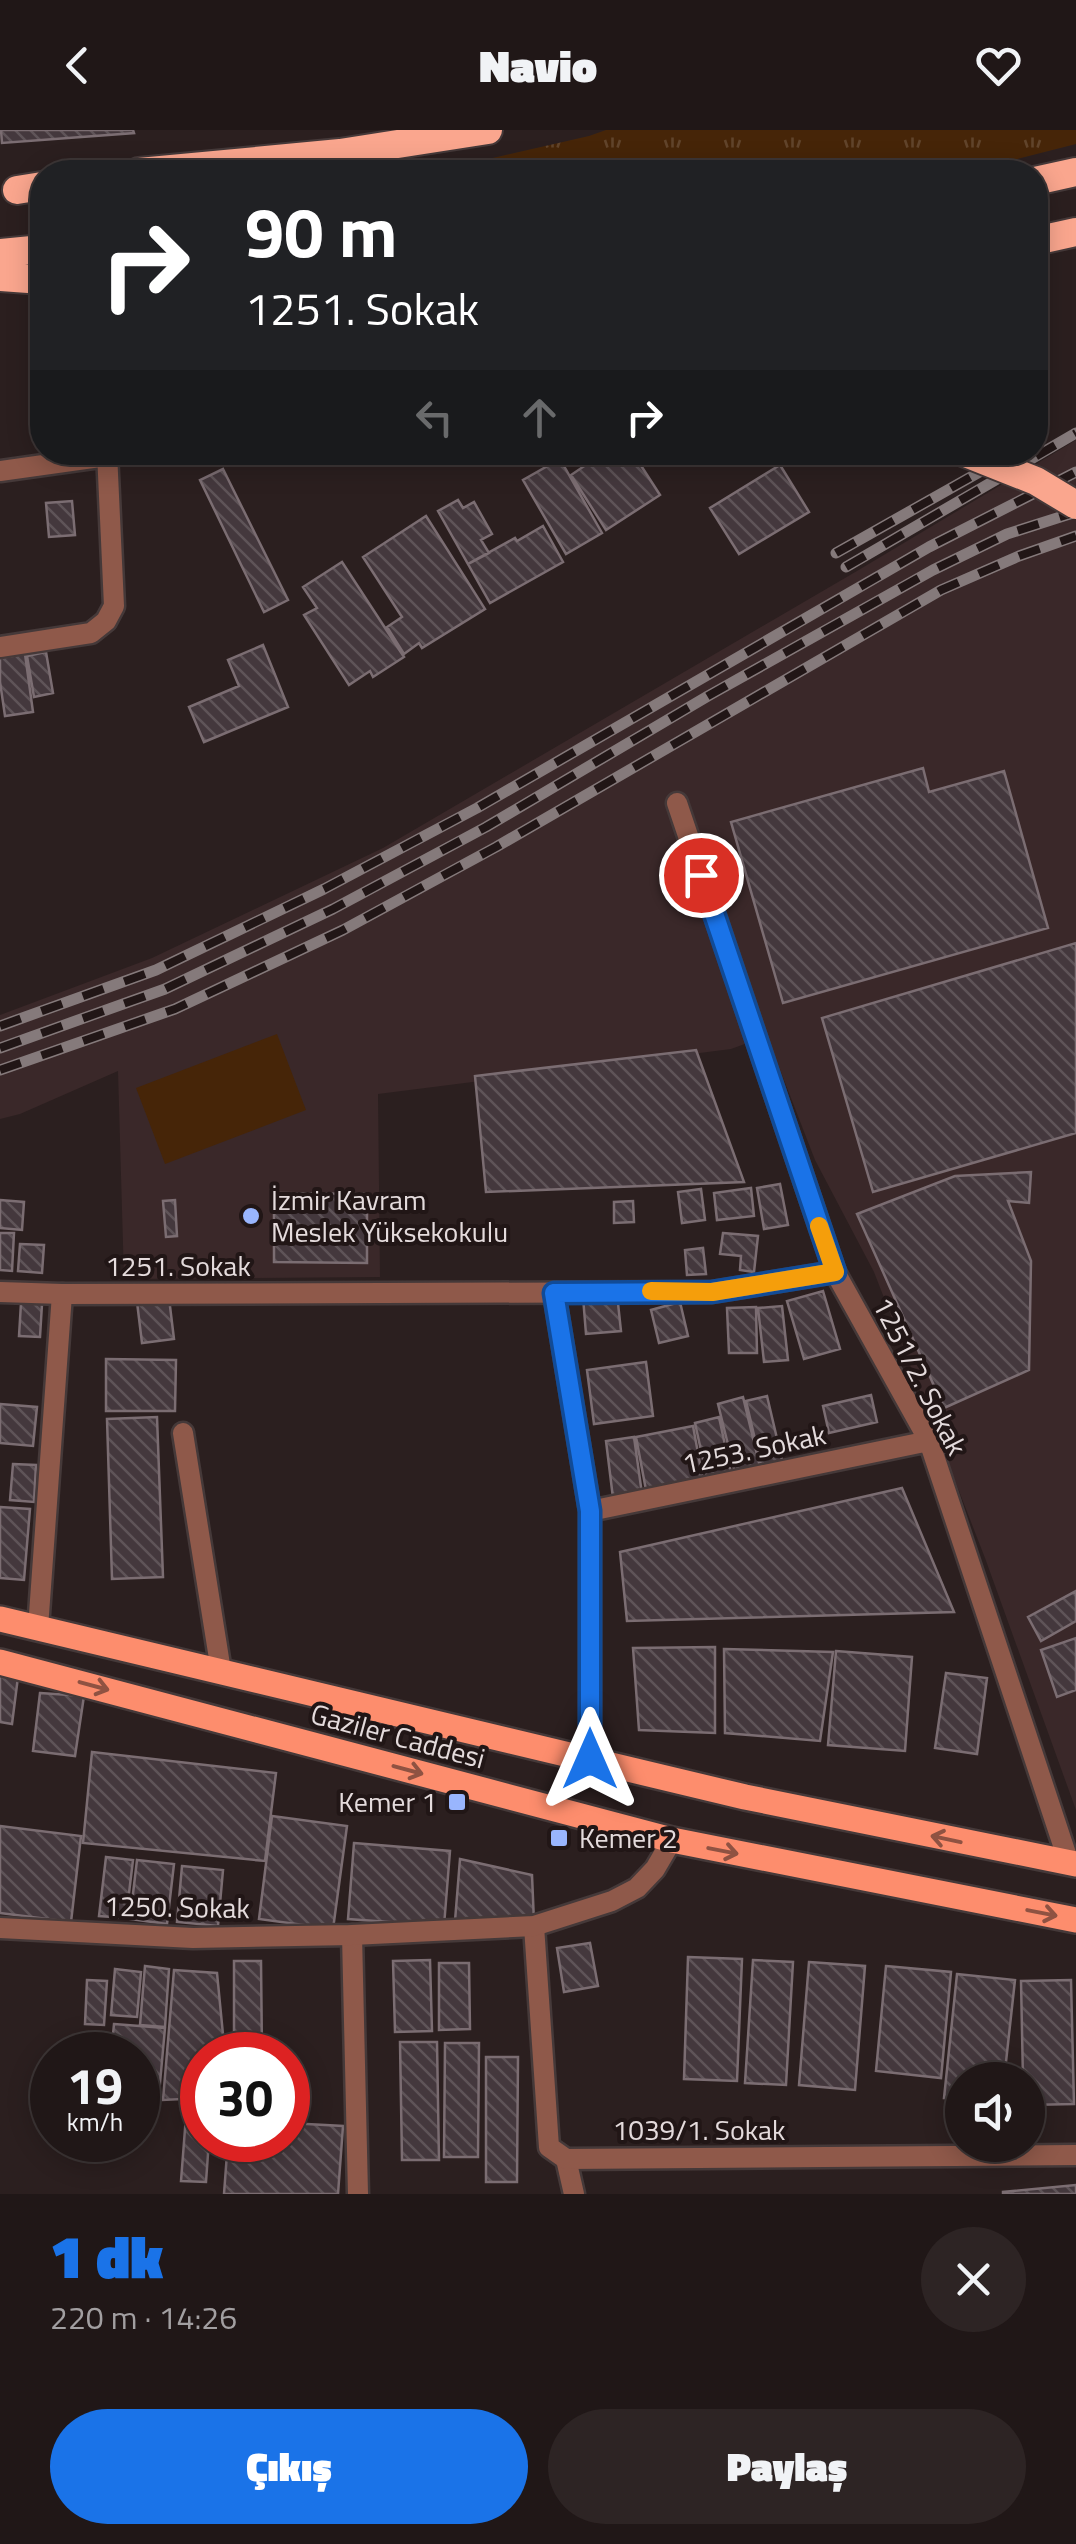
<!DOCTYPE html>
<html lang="tr">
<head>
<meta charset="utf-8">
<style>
  body { margin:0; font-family:"Titillium Web",sans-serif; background:#2d2424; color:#f1f3f6; height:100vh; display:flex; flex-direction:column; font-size:38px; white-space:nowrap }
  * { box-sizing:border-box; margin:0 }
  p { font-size:32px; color:#a29fa1 }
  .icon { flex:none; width:55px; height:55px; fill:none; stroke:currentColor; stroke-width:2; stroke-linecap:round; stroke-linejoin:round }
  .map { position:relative; height:2064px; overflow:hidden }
  .side { display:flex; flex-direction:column; background:#201717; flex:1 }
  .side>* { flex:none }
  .top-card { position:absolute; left:30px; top:30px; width:1018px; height:305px; border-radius:40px; box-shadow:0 5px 25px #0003,0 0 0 2px #3d3636; background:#202124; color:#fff; overflow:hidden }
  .tools { position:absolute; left:945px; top:1932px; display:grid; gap:20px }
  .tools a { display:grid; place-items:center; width:100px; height:100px; border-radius:50%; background:#201717; box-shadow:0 5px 25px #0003,0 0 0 2px #3d3636; font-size:50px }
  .speed { position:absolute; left:30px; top:1902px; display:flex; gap:20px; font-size:50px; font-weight:700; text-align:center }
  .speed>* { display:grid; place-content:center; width:130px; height:130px; border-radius:50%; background:#201717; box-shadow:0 5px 25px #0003,0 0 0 2px #3d3636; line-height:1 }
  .speed small { font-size:25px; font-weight:400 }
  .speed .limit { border:15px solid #d22; background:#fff; color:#111 }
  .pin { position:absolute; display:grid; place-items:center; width:85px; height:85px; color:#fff; margin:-42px; border:5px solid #fff; border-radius:50%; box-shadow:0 2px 10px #0007 }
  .me { position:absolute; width:110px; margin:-55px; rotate:0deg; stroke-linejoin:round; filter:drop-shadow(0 0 8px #0008) }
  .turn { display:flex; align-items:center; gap:35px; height:210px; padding:0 50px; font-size:45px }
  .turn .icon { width:130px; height:130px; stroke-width:2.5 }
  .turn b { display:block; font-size:70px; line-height:85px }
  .lanes { display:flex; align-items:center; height:95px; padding:0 50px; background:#0003; justify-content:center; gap:50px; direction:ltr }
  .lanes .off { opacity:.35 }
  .round { display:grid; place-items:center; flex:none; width:105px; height:105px; border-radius:52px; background:#2d2424 }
  .head { display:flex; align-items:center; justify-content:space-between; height:170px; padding:0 50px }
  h1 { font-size:60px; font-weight:800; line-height:75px; color:#1a73e8 }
  .button { display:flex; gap:20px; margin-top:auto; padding:20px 50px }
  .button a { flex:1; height:115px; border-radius:60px; background:#1a73e8; color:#fff; font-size:40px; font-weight:800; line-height:115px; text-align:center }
  .button a+a { background:#2d2424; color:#f1f3f6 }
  header { display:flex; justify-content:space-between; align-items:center; height:130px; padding:0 50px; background:#201717; font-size:45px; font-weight:800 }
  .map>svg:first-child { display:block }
  .built { fill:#3a2829 }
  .grass { fill:url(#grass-tufts) }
  .pitch { fill:#462508 }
  .building { fill:url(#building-back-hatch); stroke:#7b6d72; stroke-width:2.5 }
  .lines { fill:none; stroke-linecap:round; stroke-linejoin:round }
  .service-casing { stroke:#453939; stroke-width:25 }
  .minor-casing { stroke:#453939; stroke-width:25 }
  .tertiary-casing { stroke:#453939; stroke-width:25 }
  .primary-casing { stroke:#453939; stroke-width:30 }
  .trunk-casing { stroke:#453939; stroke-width:32 }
  .service { stroke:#8f594a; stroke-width:20 }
  .minor { stroke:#8f594a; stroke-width:20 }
  .tertiary { stroke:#8f594a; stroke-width:20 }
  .primary { stroke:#fd8d6d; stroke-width:25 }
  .trunk { stroke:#faa68e; stroke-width:28 }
  .rail-casing { stroke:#857a7b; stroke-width:11 }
  .rail { stroke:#211616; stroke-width:8; stroke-dasharray:22; stroke-linecap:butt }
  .trunk-bridge-casing { stroke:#453939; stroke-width:32; stroke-linecap:butt }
  .trunk-bridge { stroke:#faa68e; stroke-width:28 }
  .oneway { stroke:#8f5242 }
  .route-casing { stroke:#114b97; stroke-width:25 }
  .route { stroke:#1a73e8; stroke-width:18 }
  .slow { stroke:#f59e0b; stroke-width:18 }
  .poi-dot { fill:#99b5fd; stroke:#211616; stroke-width:4 }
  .labels { text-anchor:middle; stroke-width:8; stroke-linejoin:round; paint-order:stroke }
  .poi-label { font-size:28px; fill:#e4dbdc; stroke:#211616; text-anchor:start }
  .street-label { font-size:28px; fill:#e4dbdc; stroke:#211616 }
</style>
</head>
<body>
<header><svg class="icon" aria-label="back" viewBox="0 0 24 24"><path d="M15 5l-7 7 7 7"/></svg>Navio<svg class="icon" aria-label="heart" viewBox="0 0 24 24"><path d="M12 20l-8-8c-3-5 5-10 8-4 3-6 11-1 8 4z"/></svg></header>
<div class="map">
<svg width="1076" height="2064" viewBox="0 0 1076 2064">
  <defs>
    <pattern id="grass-tufts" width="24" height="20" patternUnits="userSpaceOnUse" patternTransform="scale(2.5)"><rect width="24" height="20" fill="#462508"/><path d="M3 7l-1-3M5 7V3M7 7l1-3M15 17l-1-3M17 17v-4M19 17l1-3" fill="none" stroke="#61442b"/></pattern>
    <pattern id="building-back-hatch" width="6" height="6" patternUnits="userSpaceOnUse" patternTransform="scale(2.5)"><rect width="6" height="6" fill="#44383d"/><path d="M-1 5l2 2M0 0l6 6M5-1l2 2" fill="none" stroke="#5f5458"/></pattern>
  </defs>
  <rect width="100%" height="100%" fill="#2b1f1f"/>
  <!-- built -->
  <path class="built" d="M1076,310V1680L985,1428L874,1142L815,1030L767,906L731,919L378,964L380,1147L124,1149L118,941L20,984L0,989V885L152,828L383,718L857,441Z"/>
  <!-- grass -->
  <path class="grass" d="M606,0H1076V14L969,41L952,42H356V40L471,33L589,6Z"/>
  <!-- pitch -->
  <path class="pitch" d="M277,904L306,980L165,1034L136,958Z"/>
  <!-- building -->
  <path class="building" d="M1,0H133L134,3L2,13Z
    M605,322H615L640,334L660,365L606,400L571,345Z
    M560,329L602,403L566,424L523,350Z
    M780,335L809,382L739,424L710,378Z
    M223,339L288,470L264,482L200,350Z
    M458,370L463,378L474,372L492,404L481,410L489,423L468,434L438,381Z
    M72,371L75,405L49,407L46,373Z
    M426,386L485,479L422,518L419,513L404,524L387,497L402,487L363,427Z
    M543,396L563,432L490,473L468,434L515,408L517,411Z
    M342,432L404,527L373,547L370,541L349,555L304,485L317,478L303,457Z
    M263,515L288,577L204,612L189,577L239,556L228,530Z
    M46,522L53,563L34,567L27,526Z
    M25,524L33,582L5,586L0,552V528Z
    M923,638L929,662L1004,641L1048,798L783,873L731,692Z
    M1076,813V1003L873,1062L822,888Z
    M696,920L744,1052L486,1062L475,946Z
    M1031,1042L1029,1073L1008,1071L1031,1131L1029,1240L944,1278L857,1084L955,1046Z
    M780,1054L788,1095L764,1099L757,1058Z
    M751,1058L754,1086L717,1090L714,1063Z
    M701,1059L705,1090L682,1093L678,1062Z
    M274,1063L367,1064V1133L274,1132Z
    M0,1070L24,1072L22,1100L0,1098Z
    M175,1070L177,1106L166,1107L163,1071Z
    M633,1071L634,1092L614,1093V1072Z
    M0,1103H14L12,1141L0,1140Z
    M723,1103L758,1106L754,1142L740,1140L741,1126L720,1124Z
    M20,1114L44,1115L42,1143L18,1141Z
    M703,1118L706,1144L687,1145L685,1120Z
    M823,1161L840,1219L804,1229L787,1171Z
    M617,1164L621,1201L586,1204L583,1167Z
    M169,1168L174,1209L142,1213L137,1172Z
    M680,1172L688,1206L659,1213L651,1180Z
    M21,1173L42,1174L40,1207L19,1206Z
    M782,1176L788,1230L764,1232L758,1178Z
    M756,1177L757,1223H729L727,1178Z
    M106,1229L176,1230L175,1281H106Z
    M646,1232L653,1286L594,1294L587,1240Z
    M871,1265L877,1292L829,1303L823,1276Z
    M767,1266L783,1334L762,1339L746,1271Z
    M743,1267L760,1337L735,1343L718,1274Z
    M0,1274L37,1277L33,1316L0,1313Z
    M157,1287L163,1447L112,1449L107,1289Z
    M719,1287L731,1343L707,1348L695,1293Z
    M693,1296L703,1350L646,1360L636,1307Z
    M634,1307L642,1364L613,1368L606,1311Z
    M13,1334L36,1335L34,1372L10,1370Z
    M902,1358L954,1482L627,1491L620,1422Z
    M0,1377L30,1379L24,1450L0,1448Z
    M1076,1461V1491L1041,1511L1028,1487Z
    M1076,1508V1560L1057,1567L1041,1520Z
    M715,1517V1603L639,1600L633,1518Z
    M724,1519L833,1522L820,1611L725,1603Z
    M836,1521L912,1527L905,1621L828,1615Z
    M946,1543L987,1548L977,1624L935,1618Z
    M0,1545L18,1547L12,1594L0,1592Z
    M40,1563L84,1566L75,1626L33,1621Z
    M92,1622L276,1643L265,1731L83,1713Z
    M272,1686L347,1696L333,1799L259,1789Z
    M0,1696L81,1706L71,1792L0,1783Z
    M354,1713L450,1721L444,1796L348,1789Z
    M106,1727L133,1730L126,1788L99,1786Z
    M460,1729L532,1745L534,1792L455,1791Z
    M137,1730L174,1734L167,1794L130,1789Z
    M182,1736L223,1740L218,1796L177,1792Z
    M590,1813L598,1856L564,1862L557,1818Z
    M688,1827L742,1829L737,1951L684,1949Z
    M430,1830L432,1901L395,1902L393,1831Z
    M753,1830L793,1832L786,1955L745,1953Z
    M234,1831H261L262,1923H234Z
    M809,1832L865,1836L855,1960L799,1955Z
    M439,1833H469L470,1899L439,1900Z
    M145,1836L169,1839L165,1897L140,1895Z
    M886,1836L951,1842L941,1948L876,1941Z
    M115,1839L141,1842L137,1887L111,1885Z
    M174,1840L217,1843L225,1925H202V1968L163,1970Z
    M957,1844L1015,1850L1004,1950H962V1969L944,1968Z
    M87,1850L107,1851L104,1895L85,1894Z
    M1071,1850L1074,1974L1028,1975V1950H1023L1021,1851Z
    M114,1894L165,1898L159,1964L138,1962V1925H111Z
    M400,1912H437L439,2030H402Z
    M445,1913H479L478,2027H444Z
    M486,1927H518L517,2052H486Z
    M186,1986L202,1987V2010H209L206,2052L181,2051Z
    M288,1993L343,1996L338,2064H224L228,2010H288Z
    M1076,2055V2064H1003V2062Z"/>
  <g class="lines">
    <defs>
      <path id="service" d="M183,1303L221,1541
        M566,2029L574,2064"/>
      <path id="minor" d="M0,341L107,326
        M0,517L91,503L106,491L114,476L107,322
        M677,673L835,1142L929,1311L1069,1733
        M554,1163L590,1381V1629
        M590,1381L929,1311
        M38,1498L62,1164
        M534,1796L549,2017L566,2029L1076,2025
        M352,1805L358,2064"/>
      <path id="tertiary" d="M0,1162L62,1164L712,1162L835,1142
        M0,1798L193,1808L352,1805L534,1796L612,1771L637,1758L655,1739L672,1710"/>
      <path id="primary" d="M0,1489L745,1667L1076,1734
        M0,1532L672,1710L1076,1790"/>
      <path id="trunk" d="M139,42L340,23L488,0
        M1035,51L1076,42
        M17,60L42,56
        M1035,111L1076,102
        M0,123L42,119
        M0,147L42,150"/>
    </defs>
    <!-- service casing -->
    <use href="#service" class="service-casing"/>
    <!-- minor casing -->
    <use href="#minor" class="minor-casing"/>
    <!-- tertiary casing -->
    <use href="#tertiary" class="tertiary-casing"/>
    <!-- primary casing -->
    <use href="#primary" class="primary-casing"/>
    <!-- trunk casing -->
    <use href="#trunk" class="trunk-casing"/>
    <!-- service -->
    <use href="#service" class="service"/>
    <!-- minor -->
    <use href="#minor" class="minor"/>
    <!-- tertiary -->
    <use href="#tertiary" class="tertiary"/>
    <!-- primary -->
    <use href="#primary" class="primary"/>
    <!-- trunk -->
    <use href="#trunk" class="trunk"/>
    <defs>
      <path id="rail" d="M836,423L1015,322
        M846,437L1076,303
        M0,896L156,840L324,759L477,678L929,417L1076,342
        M0,918L165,859L333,779L486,697L708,566L933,440L1007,404L1076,382
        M0,940L175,879L343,800L496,717L941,460L1019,426L1076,406"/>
    </defs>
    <!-- rail casing -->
    <use href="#rail" class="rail-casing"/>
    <!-- rail -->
    <use href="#rail" class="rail"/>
    <defs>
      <path id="trunk-bridge" d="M963,322L1036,351L1076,375"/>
    </defs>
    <!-- trunk-bridge casing -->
    <use href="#trunk-bridge" class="trunk-bridge-casing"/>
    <!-- trunk-bridge -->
    <use href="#trunk-bridge" class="trunk-bridge"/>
  </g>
  <!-- one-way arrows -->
  <defs><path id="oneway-shaft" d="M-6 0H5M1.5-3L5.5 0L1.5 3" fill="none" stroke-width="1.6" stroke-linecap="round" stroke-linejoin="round" transform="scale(2.5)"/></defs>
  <g class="oneway">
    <use href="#oneway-shaft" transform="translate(94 1556) rotate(15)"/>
    <use href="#oneway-shaft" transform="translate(408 1640) rotate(15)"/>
    <use href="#oneway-shaft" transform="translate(946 1709) rotate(-168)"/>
    <use href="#oneway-shaft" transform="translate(723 1721) rotate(11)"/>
    <use href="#oneway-shaft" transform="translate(1042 1783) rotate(11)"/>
  </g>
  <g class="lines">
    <defs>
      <path id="route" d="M590,1629V1381L554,1163L712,1162L835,1142L701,745"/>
    </defs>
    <!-- route casing -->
    <use href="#route" class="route-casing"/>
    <!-- route -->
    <use href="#route" class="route"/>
    <!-- slow -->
    <path class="slow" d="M651,1161L712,1162L835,1142L819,1096"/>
  </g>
  <!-- markers -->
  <g class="poi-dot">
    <circle cx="251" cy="1086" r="10"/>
    <rect x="447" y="1662" width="20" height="20" rx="5"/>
    <rect x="549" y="1698" width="20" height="20" rx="5"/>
  </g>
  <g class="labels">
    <!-- poi labels -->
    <g class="poi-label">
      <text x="271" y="1080">İzmir Kavram<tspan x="271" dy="32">Meslek Yüksekokulu</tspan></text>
      <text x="437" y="1682" text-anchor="end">Kemer 1</text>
      <text x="579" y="1718">Kemer 2</text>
    </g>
    <!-- street labels -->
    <g class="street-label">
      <text x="178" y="1146">1251. Sokak</text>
      <text transform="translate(920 1246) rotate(63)" y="10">1251/2. Sokak</text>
      <text transform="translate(754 1319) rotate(-12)" y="10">1253. Sokak</text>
      <text transform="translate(398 1606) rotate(15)" y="10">Gaziler Caddesi</text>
      <text transform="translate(177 1777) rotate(1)" y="10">1250. Sokak</text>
      <text x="699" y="2010">1039/1. Sokak</text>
    </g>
  </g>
</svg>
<div class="tools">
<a><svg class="icon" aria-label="sound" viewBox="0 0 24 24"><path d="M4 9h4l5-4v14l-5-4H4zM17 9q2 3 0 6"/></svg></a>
</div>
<div class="speed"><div>19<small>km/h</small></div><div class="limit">30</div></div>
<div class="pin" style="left:701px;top:745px;background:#d93025"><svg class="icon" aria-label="arrive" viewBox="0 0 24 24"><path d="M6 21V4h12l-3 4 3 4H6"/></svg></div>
<svg class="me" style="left:590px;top:1629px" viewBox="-20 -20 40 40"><path d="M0-17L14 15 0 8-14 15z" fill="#1a73e8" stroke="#fff" stroke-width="4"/></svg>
<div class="top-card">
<div class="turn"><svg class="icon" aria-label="right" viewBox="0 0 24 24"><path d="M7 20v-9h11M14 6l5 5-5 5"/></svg><div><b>90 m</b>1251. Sokak</div></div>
<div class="lanes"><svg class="icon off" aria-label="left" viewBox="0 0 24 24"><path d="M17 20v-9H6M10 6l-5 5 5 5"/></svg><svg class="icon off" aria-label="ahead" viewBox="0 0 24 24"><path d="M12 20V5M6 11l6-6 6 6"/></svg><svg class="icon" aria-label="right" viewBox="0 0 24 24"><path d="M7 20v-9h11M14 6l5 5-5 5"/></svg></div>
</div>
</div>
<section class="side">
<div class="head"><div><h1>1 dk</h1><p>220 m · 14:26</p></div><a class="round"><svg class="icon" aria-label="close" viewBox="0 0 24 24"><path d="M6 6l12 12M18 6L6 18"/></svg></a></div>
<div class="button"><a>Çıkış</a><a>Paylaş</a></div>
</section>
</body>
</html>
